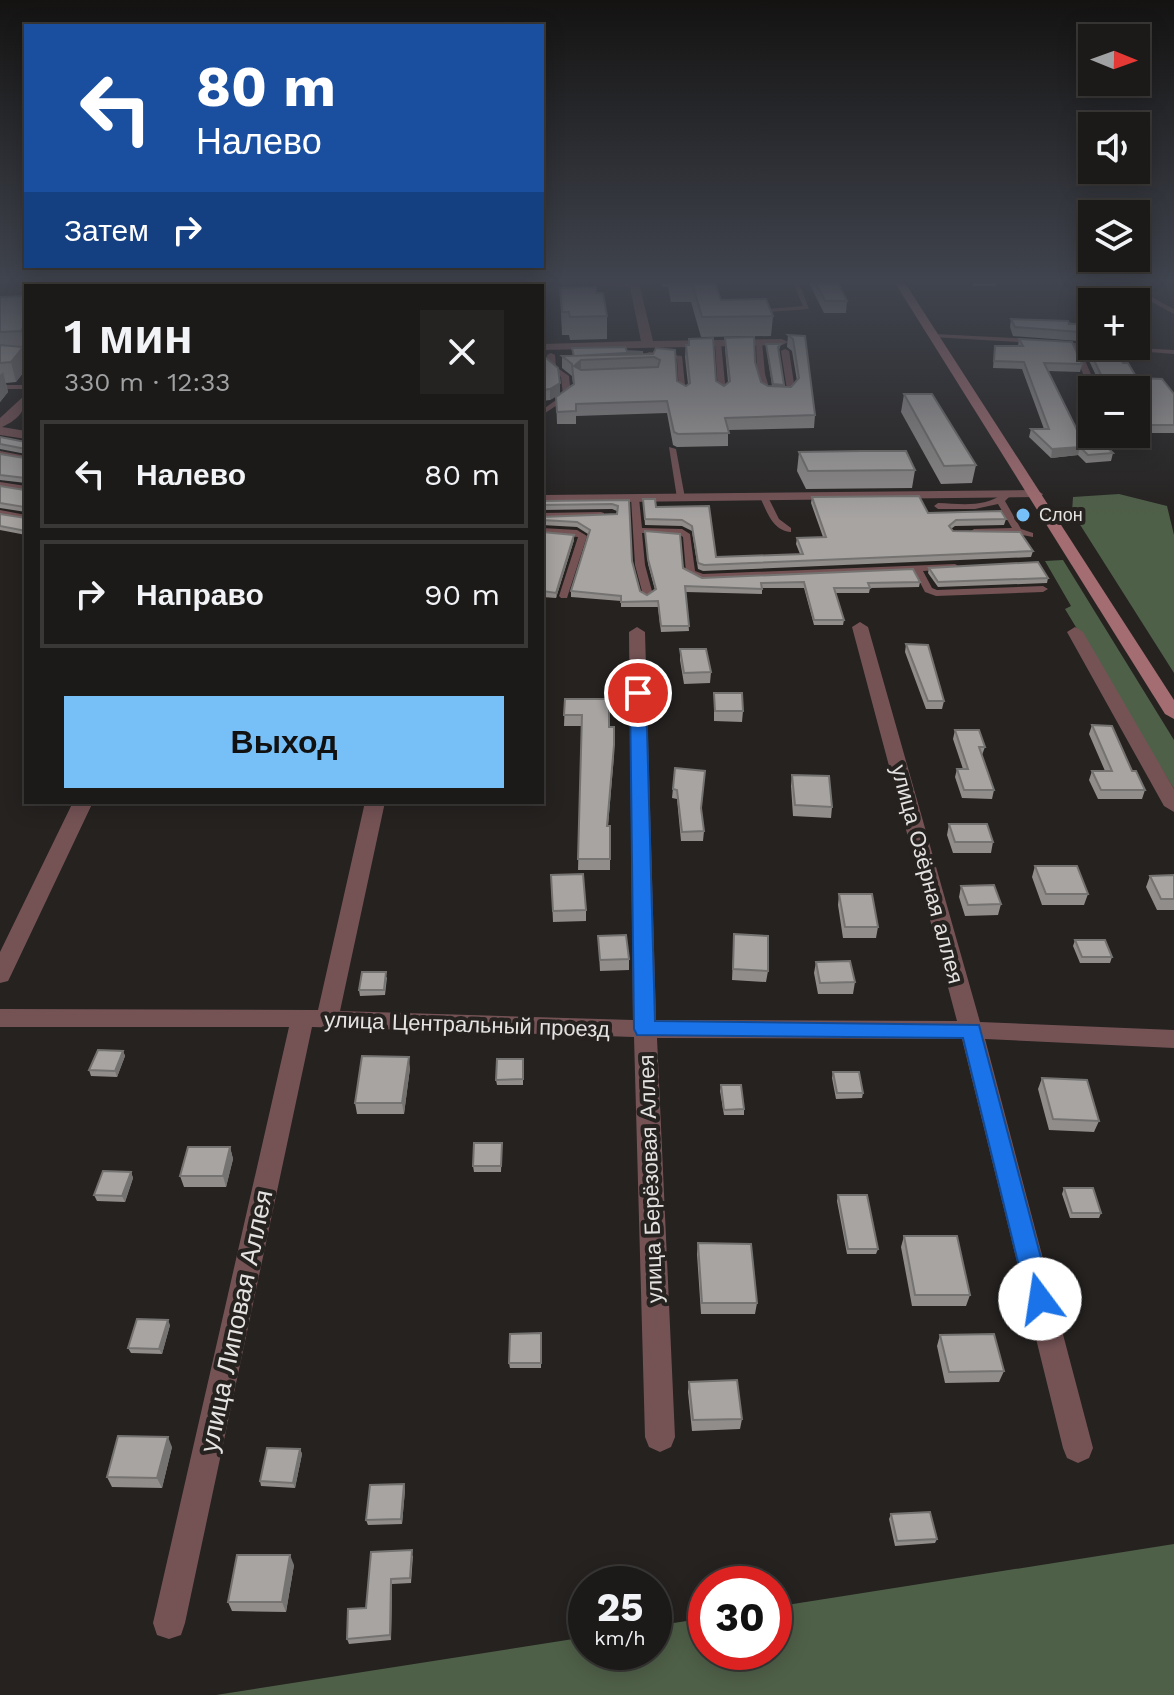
<!DOCTYPE html>
<html lang="ru">
<head>
<meta charset="utf-8">
<style>
  body { margin:0; font-family:"Work Sans",sans-serif; background:#252321; color:#f1f3f6; height:100vh; display:flex; flex-direction:column; font-size:30px; white-space:nowrap }
  * { box-sizing:border-box; margin:0 }
  p { font-size:26px; color:#a0a1a2 }
  .icon { flex:none; width:44px; height:44px; fill:none; stroke:currentColor; stroke-width:2; stroke-linecap:round; stroke-linejoin:round }
  .map { position:relative; flex:1; overflow:hidden }
  .side { position:absolute; left:24px; top:284px; width:520px; height:520px; display:flex; flex-direction:column; background:#1c1a18; border-radius:0px; box-shadow:0 4px 20px #0003,0 0 0 2px #3a3837 }
  .side>* { flex:none }
  .top-card { position:absolute; left:24px; top:24px; width:520px; height:244px; border-radius:0px; box-shadow:0 4px 20px #0003,0 0 0 2px #3a3837; background:#1a4fa0; color:#fff; overflow:hidden }
  .needle { width:52px; rotate:91deg }
  .fabs { position:absolute; left:1078px; top:24px; display:grid; gap:16px }
  .fabs a { display:grid; place-items:center; width:72px; height:72px; border-radius:0px; background:#1c1a18; box-shadow:0 4px 20px #0003,0 0 0 2px #3a3837; font-size:40px }
  .speed { position:absolute; left:568px; top:1566px; display:flex; gap:16px; font-size:40px; font-weight:700; text-align:center }
  .speed>* { display:grid; place-content:center; width:104px; height:104px; border-radius:50%; background:#1c1a18; box-shadow:0 4px 20px #0003,0 0 0 2px #3a3837; line-height:1 }
  .speed small { font-size:20px; font-weight:400 }
  .speed .limit { border:12px solid #d22; background:#fff; color:#111 }
  .pin { position:absolute; display:grid; place-items:center; width:68px; height:68px; color:#fff; margin:-34px; border:4px solid #fff; border-radius:50%; box-shadow:0 2px 8px #0007 }
  .me { position:absolute; width:88px; margin:-44px; rotate:346deg; stroke-linejoin:round; filter:drop-shadow(0 0 6px #0008) }
  .turn { display:flex; align-items:center; gap:28px; height:168px; padding:0 40px; font-size:36px }
  .turn .icon { width:104px; height:104px; stroke-width:2.5 }
  .turn b { display:block; font-size:56px; line-height:68px }
  .then { display:flex; align-items:center; height:76px; padding:0 40px; background:#0003; gap:16px; font-size:30px }
  .round { display:grid; place-items:center; flex:none; width:84px; height:84px; border-radius:0px; background:#252321 }
  .overview { display:flex; align-items:center; justify-content:space-between; height:136px; padding:0 40px }
  h1 { font-size:48px; font-weight:600; line-height:60px }
  .cta { display:flex; gap:16px; margin-top:auto; padding:16px 40px }
  .cta a { flex:1; height:92px; border-radius:0px; background:#77c0f7; color:#111; font-size:32px; font-weight:600; line-height:92px; text-align:center }
  ul { padding:0; list-style:none }
  li { display:flex; align-items:center; gap:24px; height:108px; margin:0 16px 12px; padding:0 24px; border:4px solid #3a3837; border-radius:0px }
  li div { flex:1 }
  li b { display:block; font-size:30px }
  li em { font-style:normal }
  .map>svg:first-child { display:block }
  .forest { fill:#4f6048 }
  .lines { fill:none; stroke-linecap:round; stroke-linejoin:round }
  .lane { fill:#755355; fill-rule:evenodd }
  .street { fill:#755355; fill-rule:evenodd }
  .secondary { fill:#a36d71; fill-rule:evenodd }
  .wall { fill:#908d8b }
  .shaded-wall { fill:#757371 }
  .building { fill:#a7a4a2; stroke:#757371; stroke-width:2; fill-rule:evenodd }
  .route { fill:#1a73e8; stroke:#114b97; stroke-width:2 }
  .poi-dot { fill:#77c0f7; stroke:#252220; stroke-width:3 }
  .labels { text-anchor:middle; stroke-width:8; stroke-linejoin:round; paint-order:stroke }
  .far-poi-label { font-size:18px; fill:#e5e3e2; stroke:#252220; text-anchor:start }
  .street-label { font-size:22px; fill:#e5e3e2; stroke:#252220 }
  .near-street-label { font-size:26px; fill:#e5e3e2; stroke:#252220 }
</style>
</head>
<body>
<div class="map">
<svg width="1174" height="1695" viewBox="0 0 1174 1695">
  <rect width="100%" height="100%" fill="#252220"/>
  <!-- forest -->
  <path class="forest" d="M1119,494L1167,506L1174,535V673L1072,512L1073,497Z
    M1063,560L1174,740V789L1065,609L1071,606L1045,561Z
    M1174,1544V1695H216L586,1637V1652H654V1626L706,1618V1652H774V1607Z"/>
  <g class="lines">
    <!-- lane -->
    <path class="lane" d="M602,283H634L637,285L634,287L600,286L599,285Z
      M793,283H799L809,309L754,313V311L756,310L803,306Z
      M1117,283H1125L1174,309V314Z
      M934,334L1033,339L1036,341L1033,343L932,337V335Z
      M759,340L762,342L765,374L770,391L785,392L787,390L781,351L785,349L789,351L795,390L790,396L767,395L763,393L757,374L756,342Z
      M718,341L721,343L726,393L722,395L718,393L715,343Z
      M1057,342L1092,344V346H1095L1092,348L1079,347L1098,390H1092V392L1090,390L1071,346L1057,344Z
      M1098,346L1174,350V354L1101,348Z
      M649,352L682,356L686,395L679,393L677,359L647,355L645,354Z
      M551,353L555,355L556,367L569,376L571,396L542,415V410L563,395L561,377L548,368L547,355Z
      M0,385H26V389H0Z
      M669,447L676,449L685,498L684,500L677,498Z
      M0,451L26,456V460L0,455Z
      M0,482L26,486V492L0,488Z
      M1004,493L1011,495L1005,501L1021,529L1033,533V537L1017,534H971L970,532L974,529L1012,528L998,504L975,509H938L934,506L938,503C961,504 985,508 1004,493Z
      M635,495L639,498L642,528L682,529L690,534L695,571L703,574L955,564L960,567L958,569L923,571L932,588L937,590L1043,586L1048,589L1043,592L936,596L925,592L914,571L702,580L686,573L683,537L680,535L642,533L645,565L653,595L648,598L643,595L635,565L631,498Z
      M761,495H767L779,519L791,528V532C773,531 767,512 760,497Z
      M0,510L26,515V521L0,516Z
      M601,512L604,513V517L542,519V513Z
      M542,528L577,530L587,536L567,598H561L559,596L578,537L542,534Z"/>
    <!-- street -->
    <path class="street" d="M260,283H270L269,286H259Z
      M629,283H639L653,341L782,339L788,342L782,345L542,350V344L641,341Z
      M26,394C26,412 17,420 2,427L26,431V439L0,435V418Z
      M1036,490L1043,494L1041,497L542,503V495Z
      M860,622L868,627L980,1022L1174,1030V1048L985,1039L1093,1448L1089,1458L1078,1463L1067,1458L1063,1448L962,1039L657,1038L675,1437L671,1447L660,1452L649,1447L645,1437L634,1037L312,1027L185,1623L181,1635L169,1639L157,1635L153,1623L289,1027H0V1009L318,1010L365,802H385L340,1011L633,1020L629,632L637,627L645,632L656,1020L957,1021L852,627Z
      M1075,627L1083,632L1174,789V812L1164,806L1067,632Z
      M73,802H93L11,975L8,981L0,983V952Z"/>
    <!-- secondary -->
    <path class="secondary" d="M895,283H905L1174,700V719L1165,714Z"/>
  </g>
  <!-- wall -->
  <path class="wall" d="M661,283H715L721,300L773,316L771,336L701,337L691,302H671L668,287H662Z
    M809,283H838L847,301L846,313H824Z
    M972,283H996V286H973Z
    M560,288L596,293L607,316V339L570,340L569,335H562Z
    M26,296V350H24L26,359V369L16,382L6,383L8,392L0,402V297Z
    M1011,319L1092,324V342L1013,336L1010,327Z
    M788,335L805,336L815,415L814,428L728,430V446L677,447L673,445L667,413L576,416V424H557L556,397L573,384L572,376L562,368V356H573L572,348L643,352V354H653L656,348L677,381L686,386L688,384L685,357L686,345L716,381L724,386L728,382L725,349V338L755,362L761,382L768,386H772L766,344H781L779,350L784,387H791L797,381L792,351L787,347Z
    M1019,339L1082,364L1080,372L1048,371L1077,430L1113,453L1111,461L1086,463L1078,455L1051,458L1029,437L1031,429H1044L1022,369L993,368L995,346H1018Z
    M1086,343L1123,363L1137,378L1174,394V433H1136V390H1110L1107,384H1100L1084,350Z
    M542,357L560,383V394L550,400L542,401Z
    M26,391V410L22,397Z
    M904,394L976,465L972,483L941,484L901,412Z
    M0,437L26,442V454L0,449Z
    M799,452L915,470L912,488L806,489L797,471Z
    M0,454L24,458L26,483L0,480Z
    M0,486L24,490L26,512L0,508Z
    M812,497L928,513L1006,519L1004,525L955,526L951,529L953,531L1033,551L1031,557L703,571L698,569L692,531L682,526L645,525L643,499L656,507L709,506L716,557L800,554L796,544L797,538L823,537L811,503Z
    M629,500L632,561L640,591L647,595L655,590L648,564L645,531L683,568L702,578L920,582L919,587L870,588L869,593H836L844,620L843,625H814L804,588H762V594L686,592L689,631L661,632L658,607H621V601L571,597V591L588,534L577,527L542,525V517L617,514V511L612,509L542,510V501Z
    M0,514L26,518V535L0,530Z
    M542,532L574,540L556,598L542,597Z
    M929,568L1048,578L1047,583L938,587L928,573Z
    M906,644L944,701L942,709H926L905,652Z
    M680,649L711,672L710,683L684,684L680,660Z
    M714,693L743,711L742,722L714,721Z
    M565,699L609,727L614,755L608,826H610V870H578L582,726H564Z
    M1092,725L1132,771L1145,790L1142,799H1098L1089,780L1092,771H1105L1089,734Z
    M955,730L985,747L982,755L994,790L992,799L962,798L955,777L957,769H963L953,739Z
    M675,768L701,810L704,831L703,841H681L677,799L672,798Z
    M792,775L832,807L831,818L793,816L791,786Z
    M949,824L993,842L991,853H953L947,835Z
    M1035,866L1088,894L1084,905H1042L1032,877Z
    M551,875L586,910V921L553,922Z
    M1174,875V910H1157L1146,887L1150,876Z
    M961,886L1001,904L998,915L965,916L959,897Z
    M839,894L878,927L876,938H843L838,905Z
    M734,934L768,971L766,982L732,980Z
    M598,936L629,959V970L600,971Z
    M1075,940L1112,957L1110,963H1080L1073,946Z
    M816,962L855,982L853,994H818L814,973Z
    M387,977L385,995L360,996L359,990Z
    M123,1051L125,1056L117,1077L91,1076L89,1070Z
    M523,1059V1085H497L496,1080Z
    M410,1068L404,1114H357L355,1103Z
    M833,1072L863,1093L862,1098L836,1099L832,1078Z
    M1042,1078L1099,1121L1094,1132L1049,1130L1038,1089Z
    M721,1085L744,1109V1115H724L720,1091Z
    M502,1143L501,1172H474L473,1166Z
    M230,1147L233,1159L226,1187H184L180,1176Z
    M131,1172L133,1178L125,1202L97,1201L94,1195Z
    M1064,1188L1101,1213L1099,1218H1070L1062,1194Z
    M838,1195L878,1249L876,1254H847L837,1201Z
    M904,1236L970,1295L966,1306H912L901,1247Z
    M698,1243L757,1303L755,1314H701L697,1254Z
    M170,1325L162,1354L131,1353L128,1348Z
    M541,1333V1368H510L509,1363Z
    M940,1335L1004,1371L999,1382L945,1383L937,1346Z
    M689,1382L742,1419L740,1429L692,1431L688,1392Z
    M172,1447L162,1488L112,1487L107,1477Z
    M300,1449L302,1454L295,1488L261,1486L260,1481Z
    M404,1484L405,1490L402,1524L368,1525L366,1520Z
    M891,1514L937,1539L935,1543L895,1546L889,1519Z
    M413,1555L411,1583L392,1584L391,1640L349,1644L347,1639L366,1608Z
    M294,1565L286,1612L232,1611L228,1602Z"/>
  <!-- shaded-wall -->
  <path class="shaded-wall" d="M205,283H214L213,286H203Z
    M305,283H313L312,286H304Z
    M26,323V350L21,331Z
    M23,347L26,359V369L16,382L11,362Z
    M581,360V372L574,366Z
    M3,372L8,392L0,402V375Z
    M560,383V394L550,400V389Z
    M1080,447L1078,455L1051,458L1052,449Z
    M574,535V540L556,598V593Z
    M123,1051L125,1056L117,1077L115,1071Z
    M409,1057L410,1068L404,1114L402,1103Z
    M230,1147L233,1159L226,1187L223,1176Z
    M131,1172L133,1178L125,1202L122,1196Z
    M168,1320L170,1325L162,1354L159,1349Z
    M168,1437L172,1447L162,1488L157,1478Z
    M300,1449L302,1454L295,1488L293,1483Z
    M404,1484L405,1490L402,1524L401,1519Z
    M290,1555L294,1565L286,1612L282,1602Z
    M391,1579L392,1584L391,1640L390,1635Z"/>
  <!-- building -->
  <path class="building" d="M139,283H205L203,286H137Z
    M284,283H305L304,286H283Z
    M458,283H480V286H458Z
    M692,283H715L721,300L766,299L773,316L702,317Z
    M816,283H838L847,301H825Z
    M596,287V293H603L607,316L570,317L569,312H562L560,288Z
    M26,296V323L21,331L0,332V297Z
    M1011,319L1068,321L1069,324H1092V333L1015,327Z
    M788,335L805,336L815,415L725,418L729,433L678,434L674,432L667,401L576,404V411L557,412L556,397L574,384L572,364L562,356L653,354L656,348L675,350L677,381L686,386L690,383L686,345H689V339L713,338L716,381L724,386L730,381L725,338L754,337L755,362L761,382L768,386L791,387L799,378L793,339ZM654,357L660,360L658,367L581,370L574,366L581,360Z
    M1019,339L1072,342L1082,364L1044,363L1077,430H1089L1113,453L1088,455L1080,447L1052,449L1031,429H1049L1024,362L994,361L995,346H1023Z
    M1086,343L1092,344V346H1114L1123,363H1128L1137,378L1162,379L1174,394V425H1138L1136,422V390H1117L1109,377H1102Z
    M766,344H781L778,347L784,385L773,384Z
    M0,345L23,347L11,362L0,363Z
    M625,347L627,351L643,352L574,356L572,348Z
    M542,357H545L558,368L560,383L550,389L542,390Z
    M904,394H932L976,465L944,466Z
    M0,437L26,442V449L0,444Z
    M862,451H906L915,470L808,471L799,452Z
    M0,454L24,458L26,457V482L25,478L0,475Z
    M0,486L24,490L26,489V514L25,507L0,503Z
    M919,496L928,513L1001,511L1006,519L956,520L949,526L953,531L1020,532L1033,551L704,565L698,563L692,526L682,520L645,519L643,499H655L656,507L709,506L716,557L803,554L797,538L826,537L812,497Z
    M629,500L632,561L640,591L647,595L656,589L648,559L645,531L680,534L683,568L702,578L913,569L920,582L868,583L870,588H834L844,620H814L804,582L761,583L762,589L685,586L689,626H661L658,601L621,602V596L571,591L590,530L577,522L542,520V517L617,514L618,506L612,504L542,505V501Z
    M0,514L26,518V531L0,526Z
    M542,532L574,535L556,593L542,591Z
    M1038,562L1048,578L938,582L929,568Z
    M906,644L928,645L944,701H928Z
    M680,649H706L711,672L684,673Z
    M714,693H742L743,711H715Z
    M565,699H609V727H614V745L607,826H610V859H578L582,715H564Z
    M1092,725L1112,726L1132,771H1136L1145,790H1101L1092,771H1112Z
    M955,730H979L985,747H979L994,790H964L957,769H968Z
    M675,768L705,771L701,808L704,831L682,832L677,790L673,789Z
    M792,775L829,776L832,807L795,805Z
    M949,824H987L993,842H955Z
    M1035,866H1077L1088,894H1046Z
    M583,874L586,910L553,911L551,875Z
    M1174,875V899H1161L1150,876Z
    M994,885L1001,904L968,905L961,886Z
    M839,894H872L878,927H845Z
    M734,934L768,936V971L733,969Z
    M626,935L629,959L600,960L598,936Z
    M1075,940H1105L1112,957H1082Z
    M850,961L855,982L820,983L816,962Z
    M362,972H386L384,990H359Z
    M98,1050L123,1051L115,1071L89,1070Z
    M362,1056L409,1057L402,1103H355Z
    M497,1059H523V1079L496,1080Z
    M833,1072H859L863,1093H837Z
    M1042,1078L1087,1080L1099,1121L1053,1119Z
    M721,1085H741L744,1109L724,1110Z
    M474,1143H502L501,1166H473Z
    M188,1147H230L223,1176H180Z
    M103,1171L131,1172L122,1196L94,1195Z
    M1064,1188H1093L1101,1213H1072Z
    M838,1195H867L878,1249H848Z
    M904,1236H957L970,1295H915Z
    M698,1243L751,1244L757,1303H702Z
    M137,1319L168,1320L159,1349L128,1348Z
    M541,1333V1363H509L510,1334Z
    M994,1334L1004,1371L949,1372L940,1335Z
    M737,1380L742,1419L693,1420L689,1382Z
    M118,1436L168,1437L157,1478L107,1477Z
    M267,1448L300,1449L293,1483L260,1481Z
    M404,1484L401,1519L366,1520L370,1485Z
    M930,1512L937,1539L897,1541L891,1514Z
    M412,1550L410,1578L391,1579L390,1635L347,1639L348,1609L366,1608L371,1552Z
    M237,1555H290L282,1602H228Z"/>
  <!-- sky -->
  <linearGradient id="sky" x2="0" y2="1"><stop stop-color="#141312"/><stop offset="0.54" stop-color="#40444e"/><stop offset="1" stop-color="#40444e" stop-opacity="0"/></linearGradient>
  <rect width="1174" height="520" fill="url(#sky)"/>
  <!-- route -->
  <path class="route" d="M638,688L646,693L655,1021L979,1025L1052,1299L1049,1307L1040,1310L1031,1307L1027,1299L963,1038L637,1035L634,1029L630,693Z"/>
  <!-- markers -->
  <circle class="poi-dot" cx="1023" cy="515" r="8"/>
  <g class="labels">
    <!-- far-poi labels -->
    <g class="far-poi-label">
      <text x="1039" y="521">Слон</text>
    </g>
    <!-- street labels -->
    <g class="street-label">
      <text transform="translate(928 874) rotate(75)" y="8">улица Озёрная аллея</text>
      <text transform="translate(467 1024) rotate(2)" y="8">улица Центральный проезд</text>
      <text transform="translate(650 1179) rotate(-92)" y="8">улица Берёзовая Аллея</text>
    </g>
    <!-- near-street labels -->
    <g class="near-street-label">
      <text transform="translate(236 1321) rotate(-78)" y="9">улица Липовая Аллея</text>
    </g>
  </g>
</svg>
<div class="fabs">
<a><svg class="needle" viewBox="-14 -14 28 28"><path d="M0-13l5 13h-10z" fill="#e53935"/><path d="M0 13l5-13h-10z" fill="#a0a1a2"/></svg></a>
<a><svg class="icon" aria-label="sound" viewBox="0 0 24 24"><path d="M4 9h4l5-4v14l-5-4H4zM17 9q2 3 0 6"/></svg></a>
<a><svg class="icon" aria-label="layers" viewBox="0 0 24 24"><path d="M12 4l9 5-9 5-9-5zM3 14l9 5 9-5"/></svg></a>
<a>+</a>
<a>−</a>
</div>
<div class="speed"><div>25<small>km/h</small></div><div class="limit">30</div></div>
<div class="pin" style="left:638px;top:693px;background:#d93025"><svg class="icon" aria-label="arrive" viewBox="0 0 24 24"><path d="M6 21V4h12l-3 4 3 4H6"/></svg></div>
<svg class="me" style="left:1040px;top:1299px" viewBox="-20 -20 40 40"><circle r="19" fill="#fff"/><path d="M0-13L10 11 0 6-10 11z" fill="#1a73e8"/></svg>
<div class="top-card">
<div class="turn"><svg class="icon" aria-label="left" viewBox="0 0 24 24"><path d="M17 20v-9H6M10 6l-5 5 5 5"/></svg><div><b>80 m</b>Налево</div></div>
<div class="then">Затем<svg class="icon" aria-label="right" viewBox="0 0 24 24"><path d="M7 20v-9h11M14 6l5 5-5 5"/></svg></div>
</div>
<section class="side">
<div class="overview"><div><h1>1 мин</h1><p>330 m · 12:33</p></div><a class="round"><svg class="icon" aria-label="close" viewBox="0 0 24 24"><path d="M6 6l12 12M18 6L6 18"/></svg></a></div>
<ul>
<li><svg class="icon" aria-label="left" viewBox="0 0 24 24"><path d="M17 20v-9H6M10 6l-5 5 5 5"/></svg><div><b>Налево</b></div><em>80 m</em></li>
<li><svg class="icon" aria-label="right" viewBox="0 0 24 24"><path d="M7 20v-9h11M14 6l5 5-5 5"/></svg><div><b>Направо</b></div><em>90 m</em></li>
</ul>
<div class="cta"><a>Выход</a></div>
</section>
</div>
</body>
</html>
